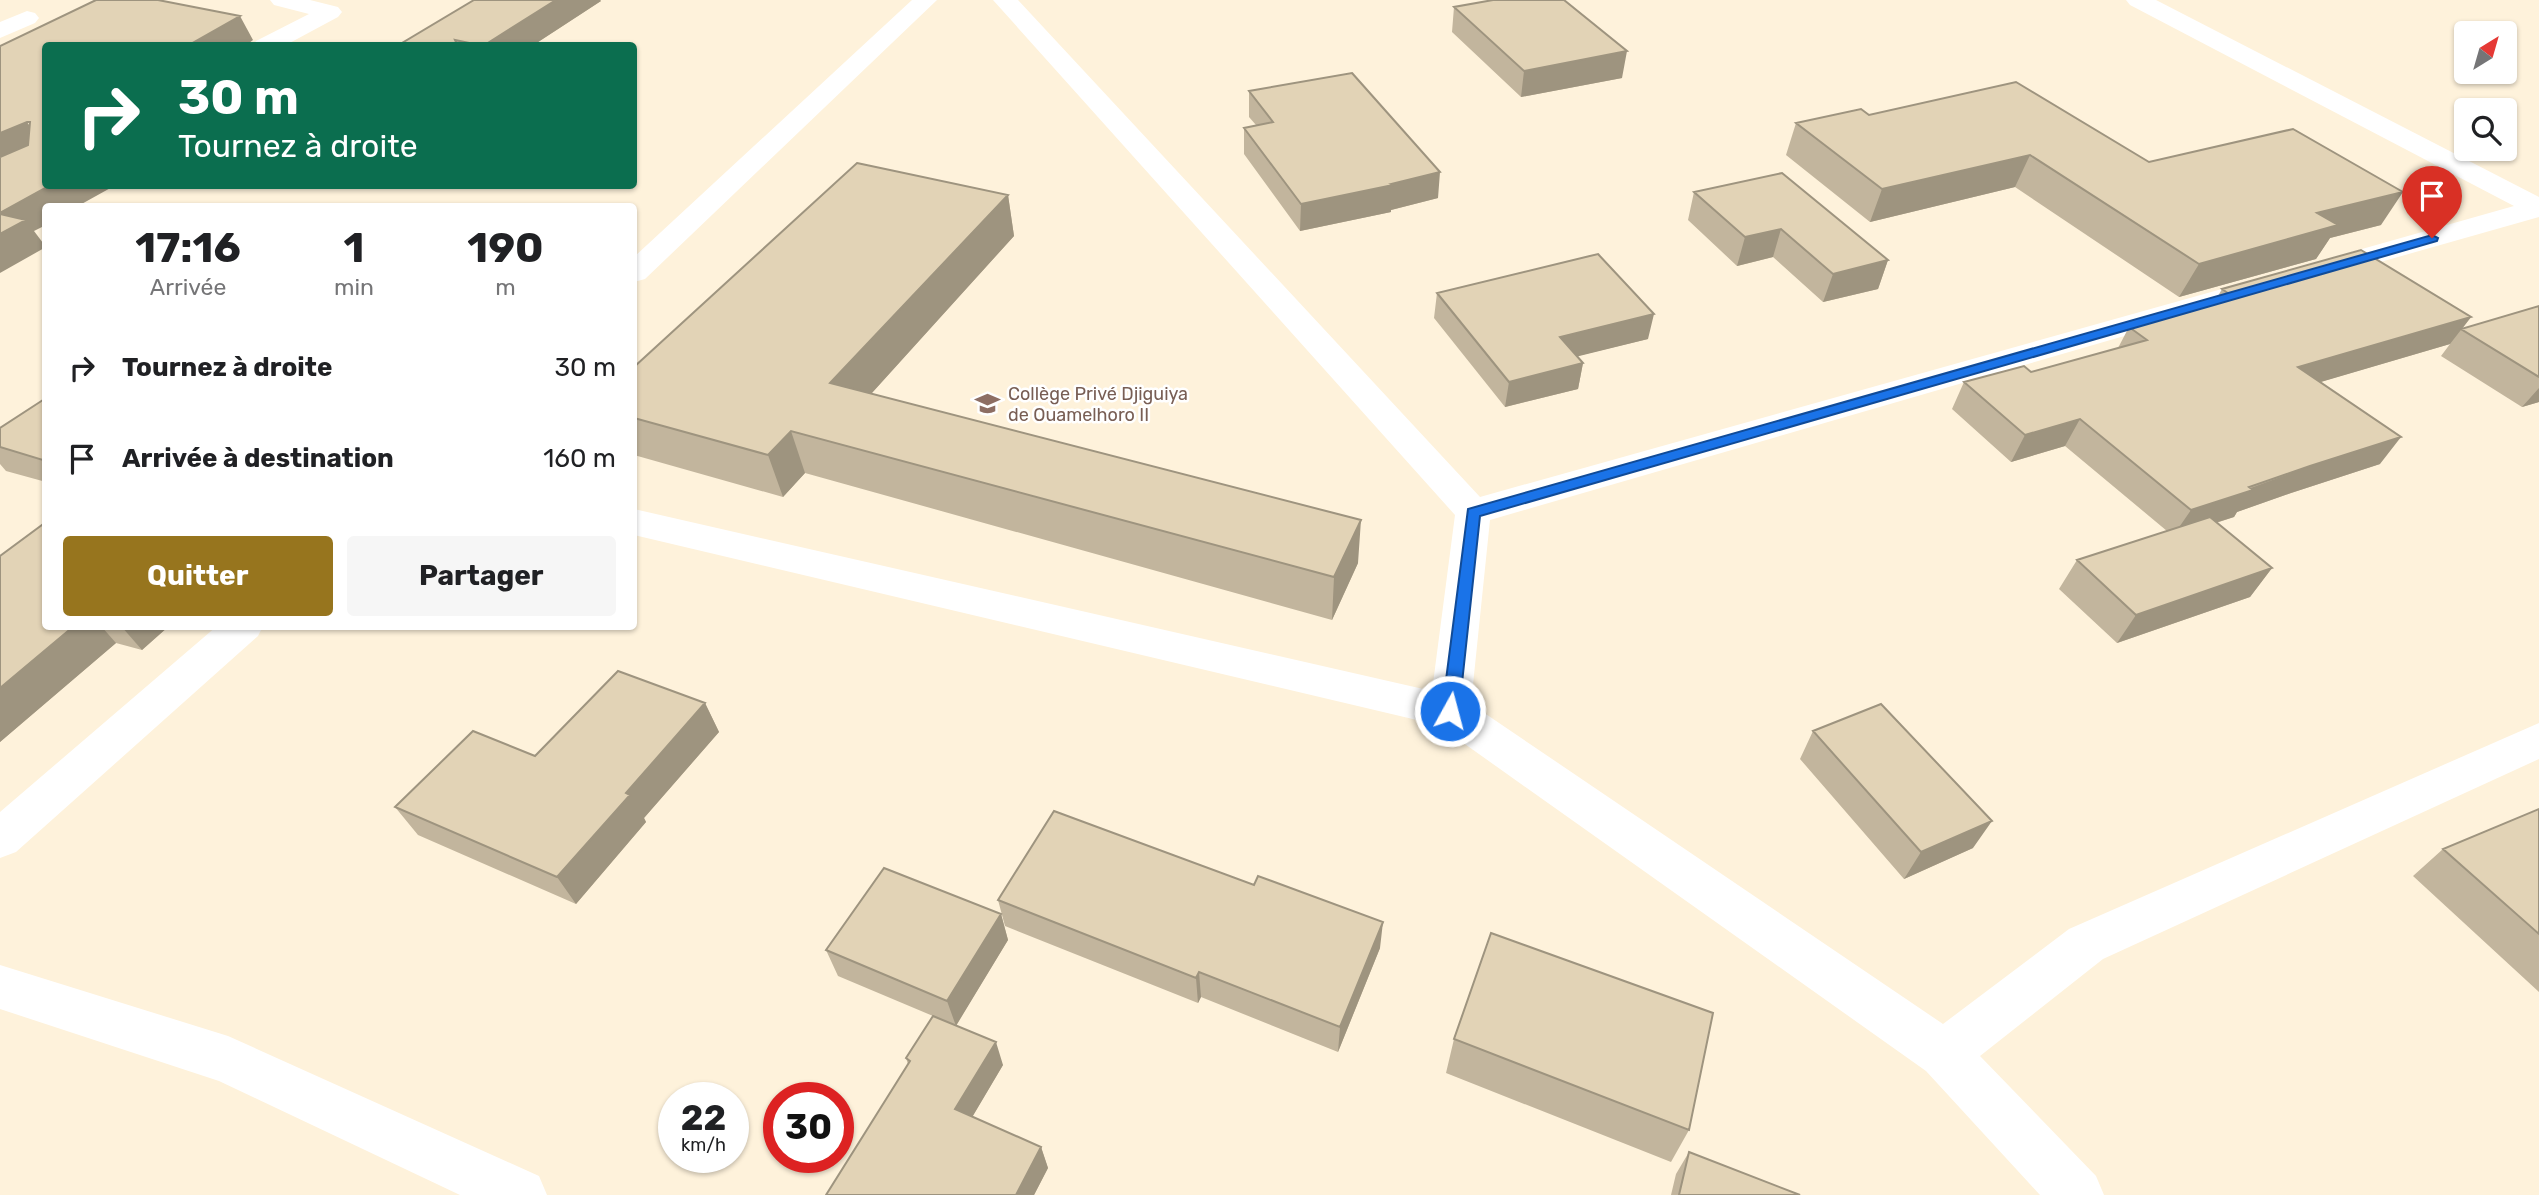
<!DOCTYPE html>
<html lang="fr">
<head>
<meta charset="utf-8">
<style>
  body { margin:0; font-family:Rubik,sans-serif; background:#f6f6f6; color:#202124; height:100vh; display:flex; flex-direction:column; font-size:26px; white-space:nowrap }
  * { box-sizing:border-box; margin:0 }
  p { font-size:23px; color:#757577 }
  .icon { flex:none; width:38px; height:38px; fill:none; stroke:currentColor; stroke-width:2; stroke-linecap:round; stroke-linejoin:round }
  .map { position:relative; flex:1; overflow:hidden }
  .panel { position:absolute; left:42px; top:203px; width:595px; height:427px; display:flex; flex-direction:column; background:#fff; border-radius:7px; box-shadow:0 2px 5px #0004 }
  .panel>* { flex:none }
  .hud { position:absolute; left:42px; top:42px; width:595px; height:147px; border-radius:7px; box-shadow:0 2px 5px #0004; background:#0b6e4f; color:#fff; overflow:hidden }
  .needle { width:46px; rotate:37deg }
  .tools { position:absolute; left:2454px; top:21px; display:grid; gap:14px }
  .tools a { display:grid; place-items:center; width:63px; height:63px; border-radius:7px; background:#fff; box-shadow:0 2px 5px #0004; font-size:35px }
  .speed { position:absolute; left:658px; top:1082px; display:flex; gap:14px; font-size:35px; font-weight:700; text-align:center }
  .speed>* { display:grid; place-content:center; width:91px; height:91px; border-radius:50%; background:#fff; box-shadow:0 2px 5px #0004; line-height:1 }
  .speed small { font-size:18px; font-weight:400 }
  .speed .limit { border:10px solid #d22; background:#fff; color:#111 }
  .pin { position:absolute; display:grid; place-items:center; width:60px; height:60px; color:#fff; margin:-72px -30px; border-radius:50% 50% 50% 0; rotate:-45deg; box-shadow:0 0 7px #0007 }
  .pin .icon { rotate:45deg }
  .me { position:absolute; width:77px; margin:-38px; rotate:7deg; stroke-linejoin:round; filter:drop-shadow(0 0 5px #0008) }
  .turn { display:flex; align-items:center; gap:24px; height:147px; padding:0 21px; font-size:32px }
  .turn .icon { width:91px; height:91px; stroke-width:2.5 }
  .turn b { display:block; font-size:49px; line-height:60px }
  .eta { display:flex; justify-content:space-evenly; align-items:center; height:119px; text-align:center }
  .eta b { font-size:42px; font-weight:700; line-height:49px }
  .cta { display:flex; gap:14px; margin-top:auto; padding:14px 21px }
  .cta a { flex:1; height:80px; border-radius:7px; background:#97751e; color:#fff; font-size:28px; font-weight:700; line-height:80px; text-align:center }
  .cta a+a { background:#f6f6f6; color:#202124 }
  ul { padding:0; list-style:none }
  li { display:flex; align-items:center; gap:21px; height:91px; padding:0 21px }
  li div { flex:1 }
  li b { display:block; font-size:26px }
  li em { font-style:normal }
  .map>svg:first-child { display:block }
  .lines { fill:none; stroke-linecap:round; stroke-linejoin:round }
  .minor { fill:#fff; fill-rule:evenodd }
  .wall { fill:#c2b59d }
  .shaded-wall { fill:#9e947f }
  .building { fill:#e2d3b6; stroke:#9e947f; stroke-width:2 }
  .route { fill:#1a73e8; stroke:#114b97; stroke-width:2 }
  .labels { text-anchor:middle; stroke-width:5; stroke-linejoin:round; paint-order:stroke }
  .education-label { font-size:18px; fill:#785e54; stroke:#fff; text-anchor:start }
</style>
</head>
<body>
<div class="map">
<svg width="2539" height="1195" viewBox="0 0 2539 1195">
  <rect width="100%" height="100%" fill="#fef2db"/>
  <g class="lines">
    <!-- minor -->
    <path class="minor" d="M270,0H310L338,7L342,12L338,17L284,46H253L256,41L309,14L274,5Z
      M912,0H937L645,279L634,282V257Z
      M993,0H1018L1480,497L2254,280L2265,277L2276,280L2280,286L2276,292L1490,520L1471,704L1943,1024L2069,929L2539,723V759L2103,959L1980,1056L2096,1176L2104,1195H2040L1926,1071L1438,725L634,535V509L1432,691L1455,515Z
      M2126,0H2156L2539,197V217L2331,276L2320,279L2309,276L2305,270L2309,264L2514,206L2130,5Z
      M27,11L35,13L39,18L35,23L0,38V22Z
      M217,626H263L258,636L16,852L0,858V812Z
      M0,965L228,1036L539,1176L547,1195H460L219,1081L0,1009Z"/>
  </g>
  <!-- wall -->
  <path class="wall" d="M474,0H600L601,1L532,46H397Z
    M1454,7L1622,78L1521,97L1452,32Z
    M1249,91L1438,198L1391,210V212L1300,231L1244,154V128L1256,125L1249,117Z
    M1869,115L2149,162L2381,225L2330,238L2316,259L2179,297L2015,187L1870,222L1786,155L1796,123Z
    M1694,192L1888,260L1878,289L1823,302L1773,257L1737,266L1688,220Z
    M1008,195L1014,236L871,394L1358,563L1332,620L805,473L783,497L634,455V367Z
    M2222,289L2471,317L2462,329L2539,306V402L2522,407L2441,356L2450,344L2320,382L2380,464L2291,493L2237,512L2234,517L2216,523L2272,568L2250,597L2117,643L2059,589L2077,560L2167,531L2065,446L2011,462L1952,409L1964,382L2031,372L2118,348L2129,327L2214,303Z
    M1437,293L1648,339L1577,356L1583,363L1578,389L1505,407L1434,318Z
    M46,398V482L6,471L0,464V428Z
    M0,556L46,626H169L142,650L116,643L0,742Z
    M705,703L719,732L644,818L646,822L576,904L418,835L395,807L535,756Z
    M1813,731L1973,848L1904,879L1800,759Z
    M2539,809V992L2413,876L2443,849Z
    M1254,885L1380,948L1338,1052L1201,997L1198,1003L1005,926L998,900Z
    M1001,914L1008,940L956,1025L1003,1065L972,1117L1041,1147L1048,1168L1034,1195H826L908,1064L906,1058L933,1016L838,976L826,950Z
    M1454,1039L1689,1130L1671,1162L1446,1073Z
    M1689,1152L1800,1195H1671L1676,1174Z"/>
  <!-- shaded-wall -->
  <path class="shaded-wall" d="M556,0H600L601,1L532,46H483Z
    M240,16L253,40L245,46H187Z
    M1627,51L1622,78L1521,97L1524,71Z
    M27,122L45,148L0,168V133Z
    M2030,155L2015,187L1870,222L1882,189Z
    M1440,172L1438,198L1391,210V212L1300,231L1301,204Z
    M49,186H114L78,206H46V225L34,231L46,247L0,273V213Z
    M2403,192L2381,225L2330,238L2316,259L2179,297L2199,264L2317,213Z
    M1008,195L1014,236L842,426L830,383Z
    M1781,229L1773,257L1737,266L1745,237Z
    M1888,260L1878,289L1823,302L1833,274Z
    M1654,314L1648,339L1555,362L1560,337Z
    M2471,317L2450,344L2280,394L2298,367Z
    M1583,363L1578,389L1505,407L1509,382Z
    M2539,388V402L2522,407Z
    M2080,419L2065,446L2011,462L2025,435Z
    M791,431L805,473L783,497L768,455Z
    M2401,437L2380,464L2291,493L2237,512L2234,517L2173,536L2191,510L2310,466Z
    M1361,520L1358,563L1332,620L1334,577Z
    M2272,568L2250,597L2117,643L2136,615Z
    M74,626H101L116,643L0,742V688Z
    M121,626H169L142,650Z
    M705,703L719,732L644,818L646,822L576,904L557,877L626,793Z
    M1992,821L1973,848L1904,879L1921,852Z
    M1001,914L1008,940L956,1026L947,1001Z
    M1383,922L1380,948L1338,1052L1340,1027Z
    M1199,972L1201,997L1198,1003L1196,978Z
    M996,1042L1003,1065L964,1131L955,1109Z
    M1041,1147L1048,1168L1034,1195H1016Z"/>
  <!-- building -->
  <path class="building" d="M96,0H158L240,16L187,46H46V186H49L0,213V157L28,145L30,122H27L0,133V46Z
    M474,0H556L483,46L455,40L458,46H397Z
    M1493,0H1564L1627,51L1524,71L1454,7Z
    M1352,73L1440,172L1391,184L1393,185L1301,204L1244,128L1273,122L1249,91Z
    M2016,82L2149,162L2293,129L2403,192L2317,213L2338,225L2199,264L2030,155L1882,189L1796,123L1861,109L1869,115Z
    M857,163L1008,195L830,383L1361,520L1334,577L791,431L768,455L634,418V367Z
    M1782,173L1888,260L1833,274L1781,229L1745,237L1694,192Z
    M0,214L26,220L0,234Z
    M2361,250L2471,317L2298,367L2401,437L2310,466L2249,487L2253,490L2191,510L2080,419L2025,435L1964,382L2024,366L2031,372L2147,340L2129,327L2235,298L2222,289Z
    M1598,254L1654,314L1560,337L1583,363L1509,382L1437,293Z
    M2539,306V377L2461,329Z
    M46,398V461L0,447V428Z
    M2210,517L2272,568L2136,615L2077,560Z
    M46,522V626H74L0,688V556Z
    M618,671L705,703L626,793L630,795L557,877L395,807L473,731L535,756Z
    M1881,704L1992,821L1921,852L1813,731Z
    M2539,809V934L2443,849Z
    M1054,811L1254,885L1258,876L1383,922L1340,1027L1199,972L1196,978L998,900Z
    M884,868L1001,914L947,1001L826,950Z
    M1491,933L1713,1013L1689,1130L1454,1039Z
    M933,1016L996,1042L955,1109L1041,1147L1016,1195H826L910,1061L906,1058Z
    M1689,1152L1800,1195H1679Z"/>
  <!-- route -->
  <path class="route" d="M2432,235L2438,238L2437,241L1480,516L1459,711L1456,716H1444L1442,711L1468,509Z"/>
  <!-- icons -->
  <defs>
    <symbol id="school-bare" viewBox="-9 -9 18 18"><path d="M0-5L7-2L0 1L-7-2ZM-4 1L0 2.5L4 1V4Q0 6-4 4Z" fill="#8d6e63" stroke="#fff" stroke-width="2.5" paint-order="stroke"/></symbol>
  </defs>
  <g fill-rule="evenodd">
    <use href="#school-bare" x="970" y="386" width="35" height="35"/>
  </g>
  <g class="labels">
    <!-- education labels -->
    <g class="education-label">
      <text x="1008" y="400">Collège Privé Djiguiya<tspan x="1008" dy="21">de Ouamelhoro II</tspan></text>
    </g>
  </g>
</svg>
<div class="tools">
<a><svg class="needle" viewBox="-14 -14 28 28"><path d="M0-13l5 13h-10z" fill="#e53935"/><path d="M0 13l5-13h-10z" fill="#757577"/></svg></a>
<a><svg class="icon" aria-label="search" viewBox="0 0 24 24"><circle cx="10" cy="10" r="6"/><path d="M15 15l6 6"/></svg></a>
</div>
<div class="speed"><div>22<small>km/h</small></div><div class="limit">30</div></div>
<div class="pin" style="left:2432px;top:238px;background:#d93025"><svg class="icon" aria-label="arrive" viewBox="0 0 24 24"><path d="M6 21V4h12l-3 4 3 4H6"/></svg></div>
<svg class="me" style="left:1450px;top:711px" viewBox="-20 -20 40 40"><circle r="17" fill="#1a73e8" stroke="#fff" stroke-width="3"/><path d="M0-11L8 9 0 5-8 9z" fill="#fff"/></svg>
<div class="hud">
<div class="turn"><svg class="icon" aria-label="right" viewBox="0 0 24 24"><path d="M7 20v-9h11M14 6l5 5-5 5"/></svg><div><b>30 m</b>Tournez à droite</div></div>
</div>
<section class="panel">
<div class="eta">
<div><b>17:16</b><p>Arrivée</p></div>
<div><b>1</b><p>min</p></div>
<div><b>190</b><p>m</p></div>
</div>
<ul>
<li><svg class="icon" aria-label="right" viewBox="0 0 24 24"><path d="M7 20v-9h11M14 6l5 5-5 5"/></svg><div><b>Tournez à droite</b></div><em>30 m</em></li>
<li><svg class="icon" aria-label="arrive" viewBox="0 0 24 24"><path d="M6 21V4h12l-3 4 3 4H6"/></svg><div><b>Arrivée à destination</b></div><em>160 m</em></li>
</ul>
<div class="cta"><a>Quitter</a><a>Partager</a></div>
</section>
</div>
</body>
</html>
